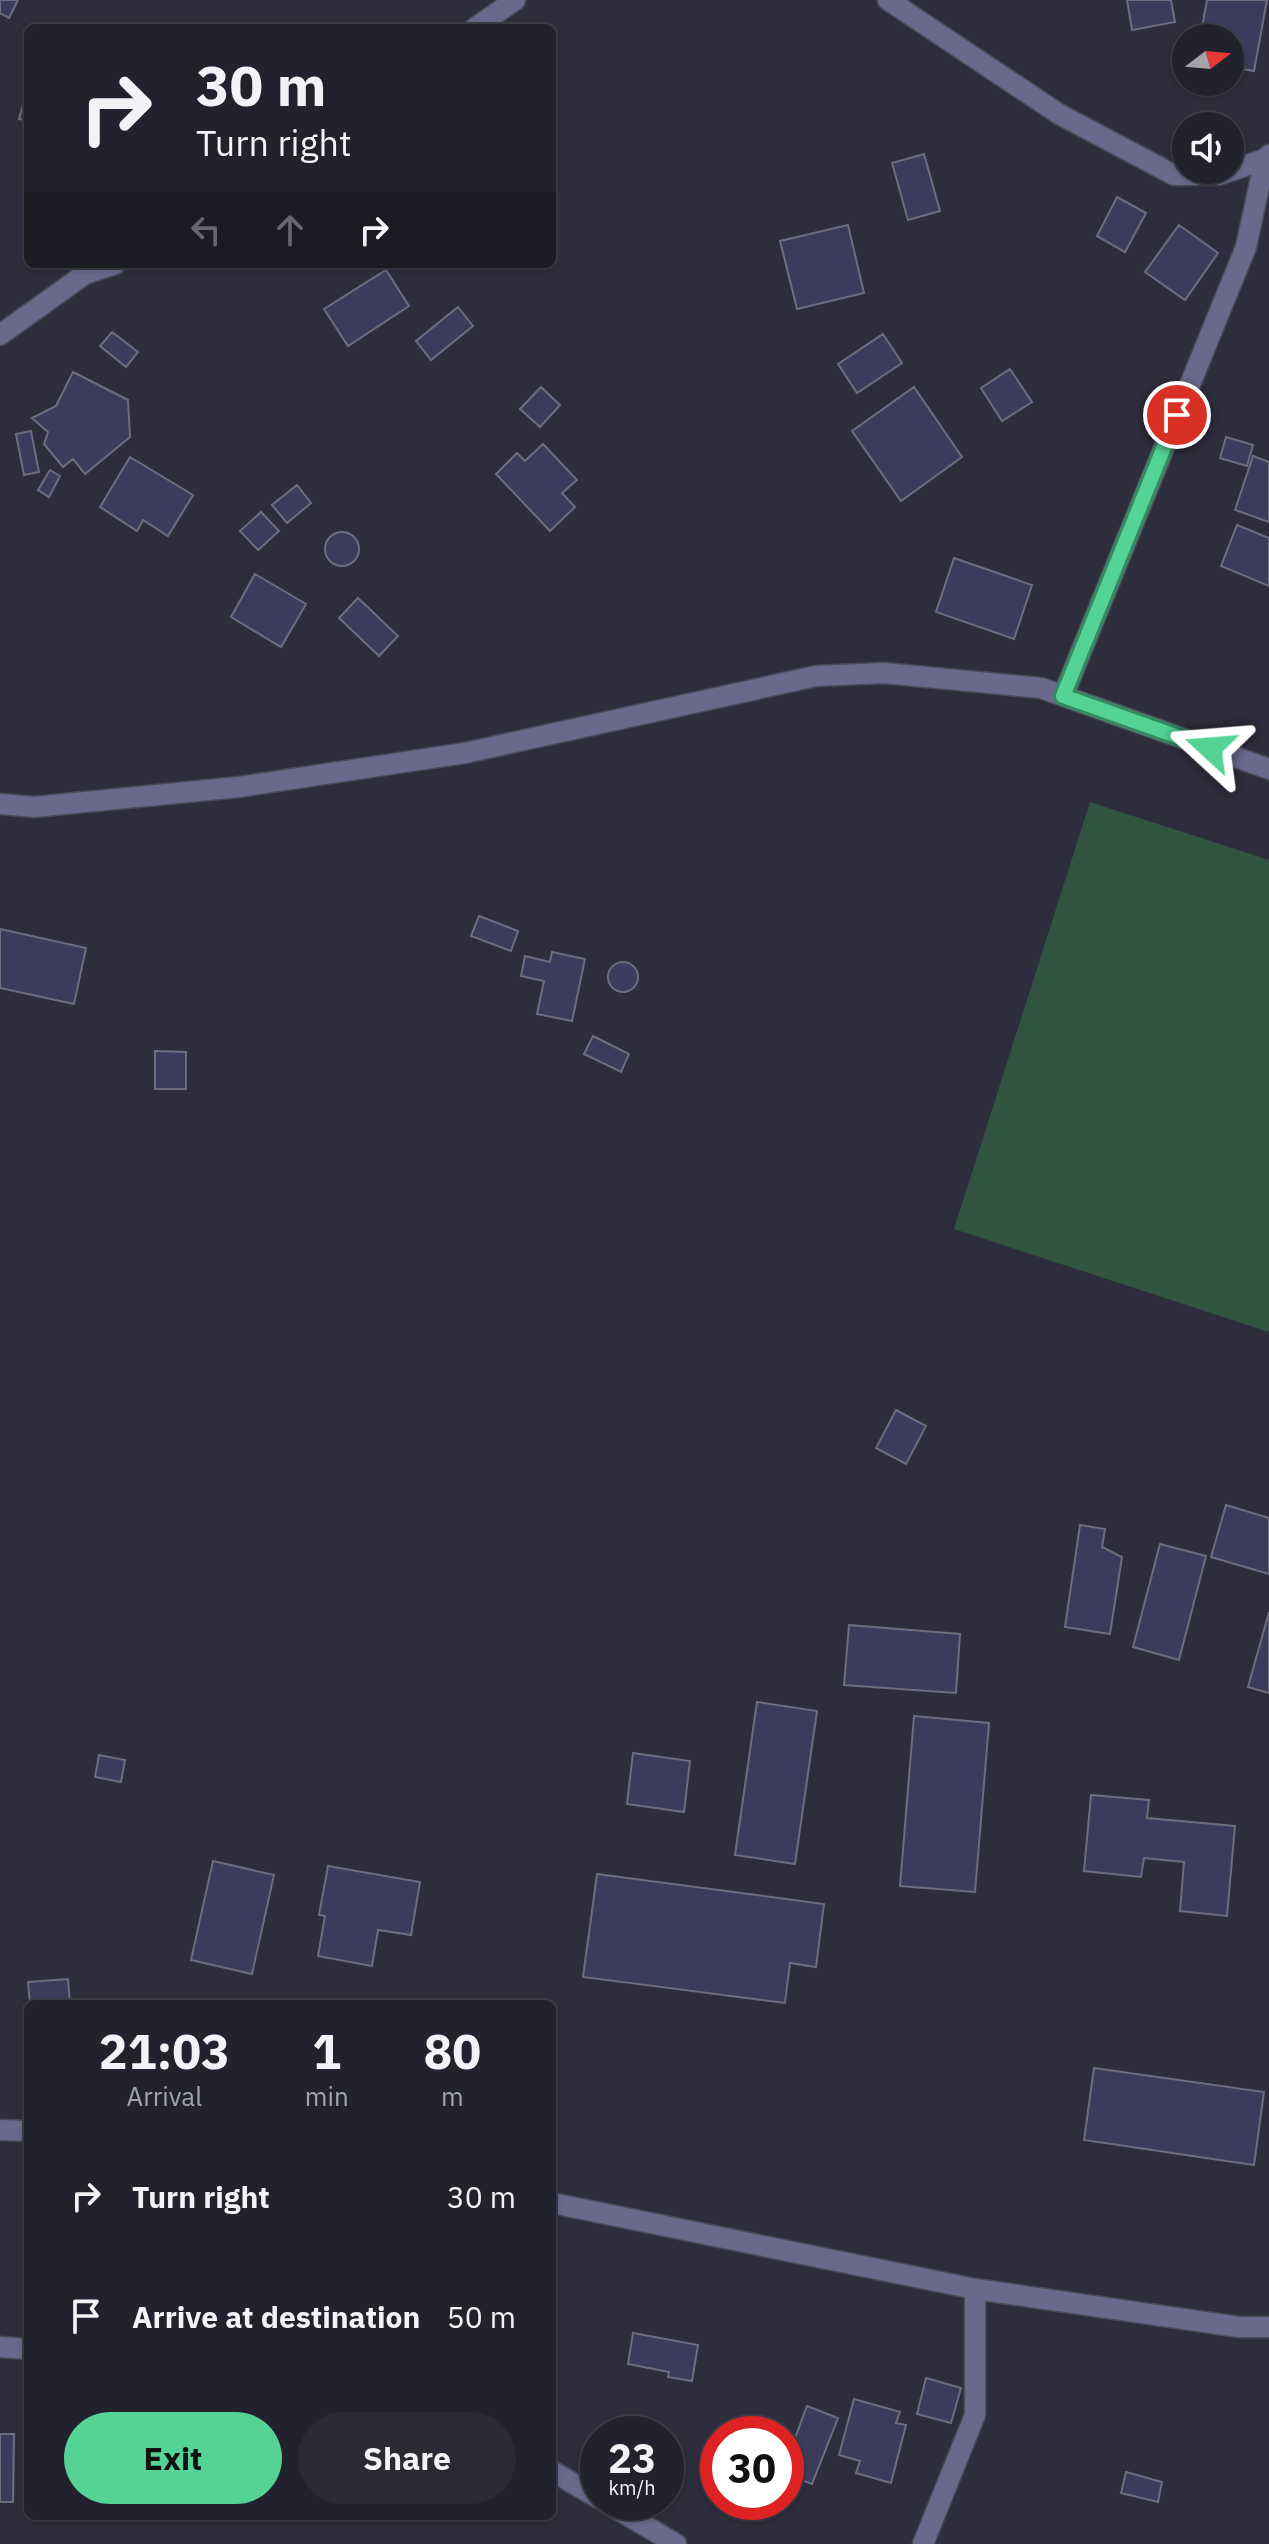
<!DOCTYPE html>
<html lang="en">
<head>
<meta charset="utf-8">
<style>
  body { margin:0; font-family:"IBM Plex Sans",sans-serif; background:#2a2a36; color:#f1f3f6; height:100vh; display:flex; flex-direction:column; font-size:30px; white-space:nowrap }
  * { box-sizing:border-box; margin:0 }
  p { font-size:26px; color:#a2a4aa }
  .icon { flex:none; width:44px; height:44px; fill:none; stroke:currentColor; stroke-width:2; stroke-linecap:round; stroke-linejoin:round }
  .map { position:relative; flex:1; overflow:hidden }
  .drawer { position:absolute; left:24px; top:2000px; width:532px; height:520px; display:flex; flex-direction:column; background:#22222e; border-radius:12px; box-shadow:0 2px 6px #0004,0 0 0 2px #3f3f4a }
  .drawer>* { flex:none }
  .guide { position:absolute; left:24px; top:24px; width:532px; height:244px; border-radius:12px; box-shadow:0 2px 6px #0004,0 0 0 2px #3f3f4a; background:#22222e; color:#f1f3f6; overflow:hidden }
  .needle { width:52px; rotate:74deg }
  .buttons { position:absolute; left:1172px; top:24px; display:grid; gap:16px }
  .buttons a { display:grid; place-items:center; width:72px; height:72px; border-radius:50%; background:#22222e; box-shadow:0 2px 6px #0004,0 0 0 2px #3f3f4a; font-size:40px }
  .speed { position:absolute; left:580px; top:2416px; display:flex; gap:16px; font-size:40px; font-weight:700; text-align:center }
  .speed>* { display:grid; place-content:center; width:104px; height:104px; border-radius:50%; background:#22222e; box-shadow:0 2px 6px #0004,0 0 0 2px #3f3f4a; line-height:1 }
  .speed small { font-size:20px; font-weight:400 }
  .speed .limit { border:12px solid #d22; background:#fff; color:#111 }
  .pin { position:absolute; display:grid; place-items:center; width:68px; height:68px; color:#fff; margin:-34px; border:4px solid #fff; border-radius:50%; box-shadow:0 2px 8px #0007 }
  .me { position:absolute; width:88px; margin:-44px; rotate:289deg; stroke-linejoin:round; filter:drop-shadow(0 0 6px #0008) }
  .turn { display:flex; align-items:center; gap:28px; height:168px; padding:0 40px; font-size:36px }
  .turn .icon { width:104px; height:104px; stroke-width:2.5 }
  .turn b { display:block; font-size:56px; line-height:68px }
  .lanes { display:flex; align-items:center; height:76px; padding:0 40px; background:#0003; justify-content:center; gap:40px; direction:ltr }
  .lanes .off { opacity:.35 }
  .eta { display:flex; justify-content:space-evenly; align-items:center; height:136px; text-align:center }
  .eta b { font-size:48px; font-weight:700; line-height:56px }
  .cta { display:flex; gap:16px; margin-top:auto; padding:16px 40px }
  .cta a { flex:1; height:92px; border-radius:48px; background:#54d395; color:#111; font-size:32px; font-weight:700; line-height:92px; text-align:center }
  .cta a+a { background:#2a2a36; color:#f1f3f6 }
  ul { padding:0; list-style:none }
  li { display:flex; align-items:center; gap:24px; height:120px; padding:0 40px }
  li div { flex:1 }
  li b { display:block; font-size:30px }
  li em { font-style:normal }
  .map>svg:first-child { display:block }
  .green { fill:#315441 }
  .building { fill:#3d3b5c; stroke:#6e6d7f; stroke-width:2 }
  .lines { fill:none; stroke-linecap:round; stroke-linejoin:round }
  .minor-casing { stroke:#494958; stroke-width:23 }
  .minor { stroke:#6a698b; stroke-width:20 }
  .route-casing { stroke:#378961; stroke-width:20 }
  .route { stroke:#54d395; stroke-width:14 }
</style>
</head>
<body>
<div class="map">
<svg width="1269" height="2544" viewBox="0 0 1269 2544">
  <rect width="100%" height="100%" fill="#2e2d3d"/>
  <!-- green -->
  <path class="green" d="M1090,802L1269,860V1332L954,1229Z"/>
  <!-- building -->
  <path class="building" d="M0,0H18L9,18L0,13Z
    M1127,0H1171L1175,22L1132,30Z
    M1207,0H1267L1254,71L1230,67V38H1200Z
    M28,87V121L19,119Z
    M924,154L940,211L908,220L892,163Z
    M1117,197L1146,213L1125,252L1097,236Z
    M848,225L864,293L797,309L780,241Z
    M1179,225L1218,253L1185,300L1145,272Z
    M386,270L409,306L348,346L324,309Z
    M458,307L473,326L431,360L416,341Z
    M112,332L138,352L126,367L100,346Z
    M883,334L902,363L857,393L838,364Z
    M1010,369L1032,402L1002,421L981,388Z
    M73,372L128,400L130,437L85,474L73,459L63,467L44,444L48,432L32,418L56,406Z
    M541,387L560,405L540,427L520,409Z
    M914,387L962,457L901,501L852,431Z
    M31,431L39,472L24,475L16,434Z
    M1226,437L1253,445L1247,466L1220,458Z
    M543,444L577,480L562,493L575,507L550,531L496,474L517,453L525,461Z
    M1253,456L1269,462V522L1235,510Z
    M130,457L193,495L168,536L143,520L137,531L100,507Z
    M50,470L60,476L49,497L38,490Z
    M297,485L311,503L287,523L272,505Z
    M261,512L279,531L258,550L240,531Z
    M1237,525L1269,538V586L1221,566Z
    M325 549a17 17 0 1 1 34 0a17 17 0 1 1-34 0Z
    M954,558L1032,585L1014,639L936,612Z
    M255,574L306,604L281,647L231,617Z
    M358,598L398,636L379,656L339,618Z
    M479,916L518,931L511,951L471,936Z
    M0,929L86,948L74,1004L0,988Z
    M552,952L585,959L572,1021L537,1014L544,981L521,976L525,956L550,962Z
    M608 977a15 15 0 1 1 30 0a15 15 0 1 1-30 0Z
    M593,1036L629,1054L621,1072L584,1054Z
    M155,1051L186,1052V1089H155Z
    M896,1410L926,1426L906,1464L876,1448Z
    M1226,1505L1269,1518V1574L1211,1557Z
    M1080,1525L1105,1529L1102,1547L1122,1557L1110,1634L1065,1627Z
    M1160,1544L1206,1556L1179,1660L1133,1647Z
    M1269,1612V1693L1248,1687Z
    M849,1625L960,1634L956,1693L844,1685Z
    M757,1702L817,1711L795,1864L735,1855Z
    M914,1716L989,1723L975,1892L900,1886Z
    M633,1753L690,1761L684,1812L627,1804Z
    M99,1755L125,1760L121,1782L95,1777Z
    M1091,1795L1149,1800L1147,1818L1235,1826L1227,1916L1180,1911L1184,1862L1144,1858L1141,1877L1084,1871Z
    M213,1861L274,1875L252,1974L191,1960Z
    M328,1866L420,1882L411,1935L378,1930L372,1966L318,1956L325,1916L319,1915Z
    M597,1874L824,1904L816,1967L790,1963L785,2003L583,1977Z
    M68,1979L70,2004H30L28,1982Z
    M1094,2068L1264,2092L1254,2165L1084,2140Z
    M633,2333L698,2345L692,2381L668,2377L669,2372L628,2364Z
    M926,2378L961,2388L951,2423L917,2414Z
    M854,2399L900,2412L896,2423L906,2425L891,2483L856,2473L860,2461L839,2455Z
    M807,2406L838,2418L812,2484L786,2474V2462Z
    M0,2434H14L13,2502H0Z
    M1126,2472L1162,2482L1158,2502L1121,2493Z"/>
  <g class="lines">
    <defs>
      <path id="minor" d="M888,0L1059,114L1174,175H1219L1265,159L1269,155
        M475,28L515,0
        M0,335L85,274L115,264
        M1063,696L1246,247L1265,159
        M0,804L34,807L239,787L465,753L816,676L884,673L1041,688L1269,769
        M0,2130L28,2131
        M552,2203L975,2289L1239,2327H1269
        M0,2347L28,2349
        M552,2471L598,2498
        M605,2502L676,2544
        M923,2544L975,2415V2289"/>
    </defs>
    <!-- minor casing -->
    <use href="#minor" class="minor-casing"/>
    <!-- minor -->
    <use href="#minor" class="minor"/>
  </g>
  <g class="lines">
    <defs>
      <path id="route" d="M1177,415L1063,696L1210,748"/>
    </defs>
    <!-- route casing -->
    <use href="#route" class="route-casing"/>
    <!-- route -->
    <use href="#route" class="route"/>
  </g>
</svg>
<div class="buttons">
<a><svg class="needle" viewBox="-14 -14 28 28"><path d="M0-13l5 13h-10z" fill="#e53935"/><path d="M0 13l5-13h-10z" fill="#a2a4aa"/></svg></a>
<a><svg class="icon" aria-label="sound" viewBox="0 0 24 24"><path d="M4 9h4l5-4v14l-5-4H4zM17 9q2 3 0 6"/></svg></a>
</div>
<div class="speed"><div>23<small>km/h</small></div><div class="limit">30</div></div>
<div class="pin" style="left:1177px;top:415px;background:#d93025"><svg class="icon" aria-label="arrive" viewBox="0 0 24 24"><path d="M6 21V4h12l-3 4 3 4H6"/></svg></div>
<svg class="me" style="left:1210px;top:748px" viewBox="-20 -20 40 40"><path d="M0-17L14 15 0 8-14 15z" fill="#54d395" stroke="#fff" stroke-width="4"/></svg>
<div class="guide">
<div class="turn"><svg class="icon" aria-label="right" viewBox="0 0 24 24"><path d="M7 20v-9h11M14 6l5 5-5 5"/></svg><div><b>30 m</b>Turn right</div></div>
<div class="lanes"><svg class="icon off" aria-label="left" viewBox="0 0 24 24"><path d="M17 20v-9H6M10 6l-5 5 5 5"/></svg><svg class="icon off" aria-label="ahead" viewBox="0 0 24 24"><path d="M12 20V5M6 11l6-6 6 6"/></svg><svg class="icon" aria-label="right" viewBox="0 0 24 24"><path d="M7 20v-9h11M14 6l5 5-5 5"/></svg></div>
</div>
<section class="drawer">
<div class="eta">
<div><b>21:03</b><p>Arrival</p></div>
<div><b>1</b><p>min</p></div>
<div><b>80</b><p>m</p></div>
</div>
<ul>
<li><svg class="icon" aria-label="right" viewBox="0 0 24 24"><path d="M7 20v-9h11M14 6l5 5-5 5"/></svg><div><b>Turn right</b></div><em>30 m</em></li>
<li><svg class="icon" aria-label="arrive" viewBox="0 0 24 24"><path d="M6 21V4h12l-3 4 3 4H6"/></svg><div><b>Arrive at destination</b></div><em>50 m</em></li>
</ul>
<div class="cta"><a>Exit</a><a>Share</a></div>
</section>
</div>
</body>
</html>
